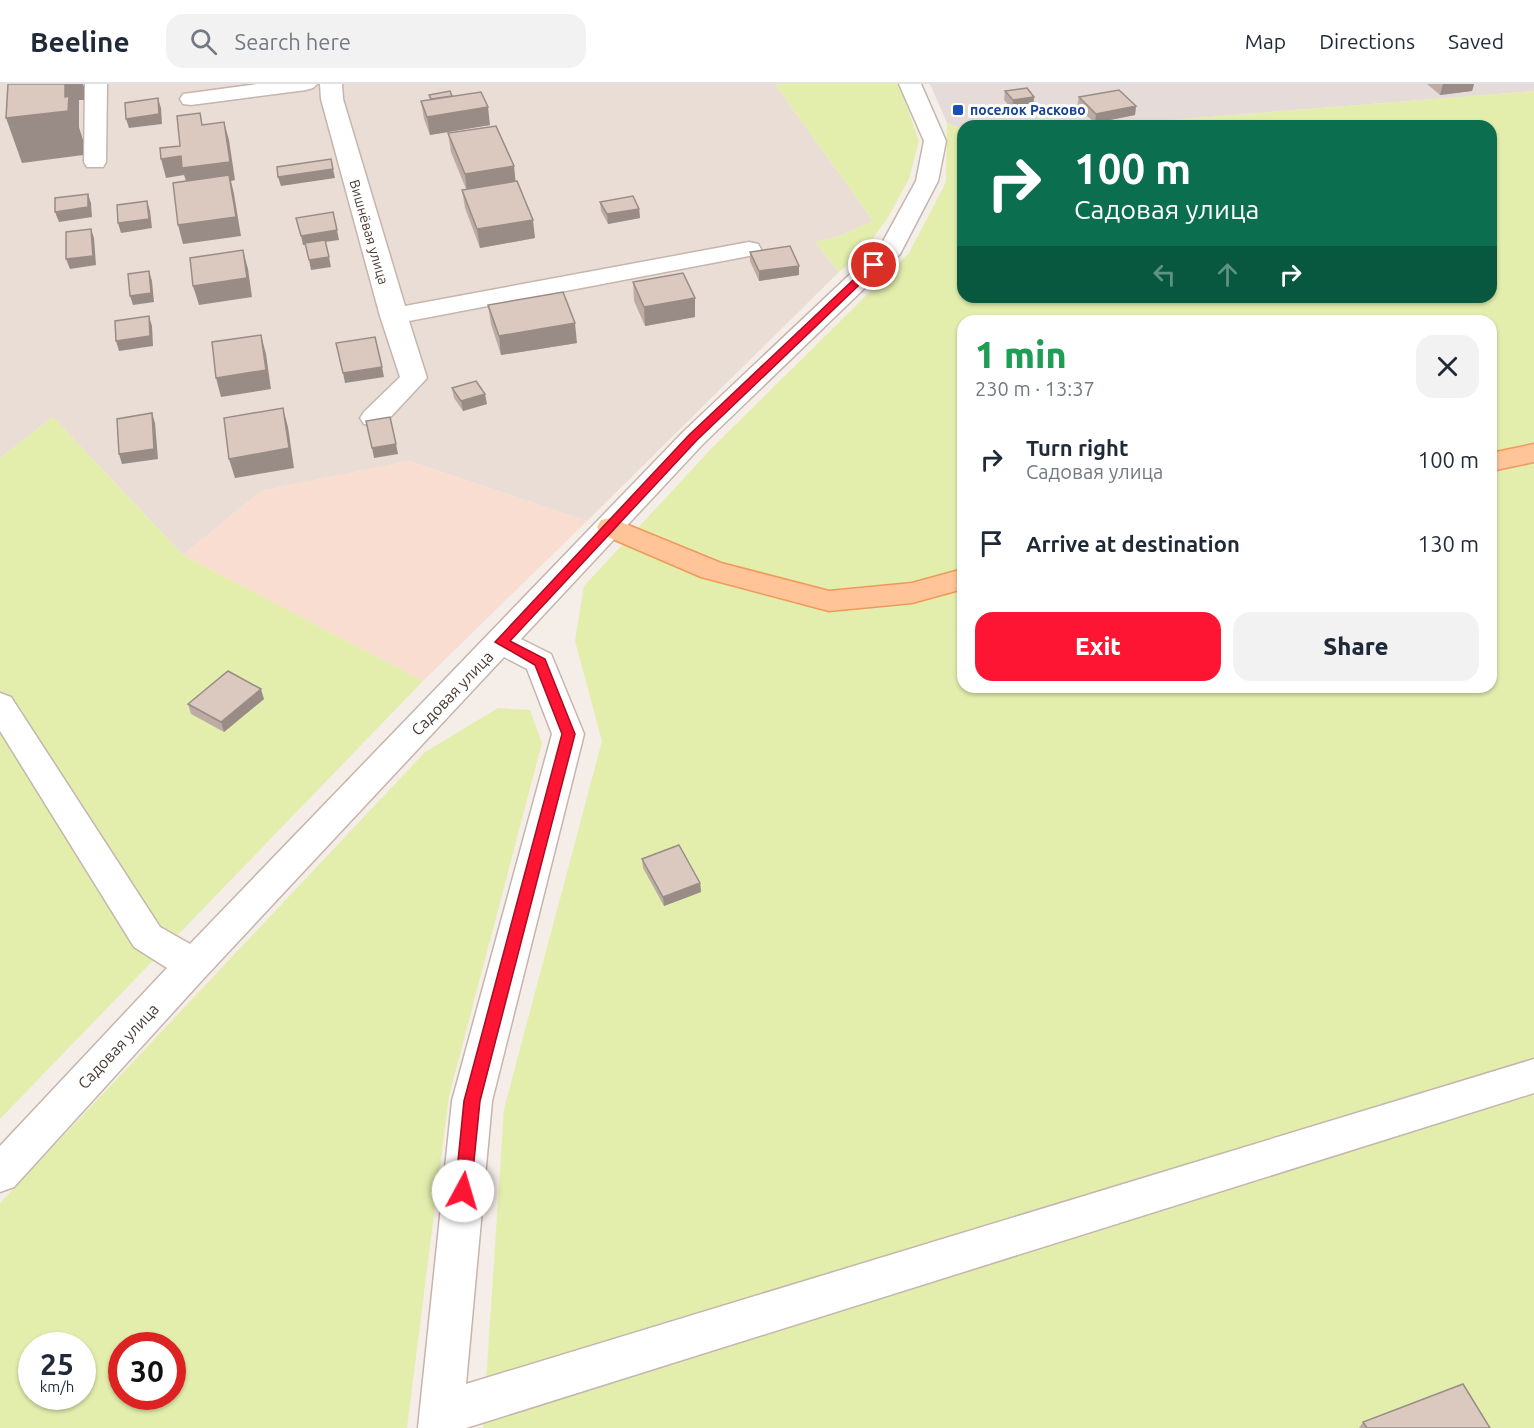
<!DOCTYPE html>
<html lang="en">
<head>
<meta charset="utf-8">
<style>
  body { margin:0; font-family:Ubuntu,sans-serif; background:#f2f2f3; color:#1f2937; height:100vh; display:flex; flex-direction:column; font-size:22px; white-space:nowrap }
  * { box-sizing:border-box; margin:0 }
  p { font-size:20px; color:#747a83 }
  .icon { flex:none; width:33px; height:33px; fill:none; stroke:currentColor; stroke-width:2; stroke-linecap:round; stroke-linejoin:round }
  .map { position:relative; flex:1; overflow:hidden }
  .side { position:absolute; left:957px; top:231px; width:540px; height:378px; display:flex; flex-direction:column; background:#fff; border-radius:18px; box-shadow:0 2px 4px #0004 }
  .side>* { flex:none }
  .hud { position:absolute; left:957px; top:36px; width:540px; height:183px; border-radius:18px; box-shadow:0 2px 4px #0004; background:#0b6e4f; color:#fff; overflow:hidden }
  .speed { position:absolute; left:18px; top:1248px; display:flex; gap:12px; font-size:30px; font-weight:700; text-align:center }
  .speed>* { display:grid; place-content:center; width:78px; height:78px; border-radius:50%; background:#fff; box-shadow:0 2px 4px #0004; line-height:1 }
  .speed small { font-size:15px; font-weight:400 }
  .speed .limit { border:9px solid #d22; background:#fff; color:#111 }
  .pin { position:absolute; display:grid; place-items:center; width:51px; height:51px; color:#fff; margin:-26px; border:3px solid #fff; border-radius:50%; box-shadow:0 2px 6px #0007 }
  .me { position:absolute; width:66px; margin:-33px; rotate:6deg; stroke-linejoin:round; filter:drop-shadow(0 0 4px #0008) }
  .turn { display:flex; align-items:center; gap:21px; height:126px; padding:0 18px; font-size:27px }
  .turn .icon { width:78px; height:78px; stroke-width:2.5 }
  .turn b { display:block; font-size:42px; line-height:51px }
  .lanes { display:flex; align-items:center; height:57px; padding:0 18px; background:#0003; justify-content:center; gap:30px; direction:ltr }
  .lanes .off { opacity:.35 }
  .round { display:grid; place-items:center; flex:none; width:63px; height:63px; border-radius:18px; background:#f2f2f3 }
  .summary { display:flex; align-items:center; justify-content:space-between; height:102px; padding:0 18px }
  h1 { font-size:36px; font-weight:800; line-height:45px; color:#1e9e55 }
  .action { display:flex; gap:12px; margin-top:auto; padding:12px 18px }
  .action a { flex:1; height:69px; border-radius:18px; background:#ff1534; color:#fff; font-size:24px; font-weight:800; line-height:69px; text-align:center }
  .action a+a { background:#f2f2f3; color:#1f2937 }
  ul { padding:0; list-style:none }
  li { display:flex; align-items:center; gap:18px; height:84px; padding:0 18px }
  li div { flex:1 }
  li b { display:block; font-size:22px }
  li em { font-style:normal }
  header { display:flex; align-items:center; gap:36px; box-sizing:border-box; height:84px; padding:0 30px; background:#fff; border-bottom:2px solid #e0e1e3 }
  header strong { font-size:28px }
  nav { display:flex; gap:33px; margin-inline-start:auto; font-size:21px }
  .search { width:420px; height:54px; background:#f2f2f3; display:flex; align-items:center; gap:15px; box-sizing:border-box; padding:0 21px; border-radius:18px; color:#747a83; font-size:22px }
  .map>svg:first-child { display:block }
  .residential { fill:#eaddd5 }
  .commercial { fill:#f9ddd1 }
  .industrial { fill:#e5dcd9 }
  .green { fill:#e3eead; fill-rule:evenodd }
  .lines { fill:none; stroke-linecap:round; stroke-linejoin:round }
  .minor-casing { stroke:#c5b5ac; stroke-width:3 }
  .major-casing { stroke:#f0995b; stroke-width:3 }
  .minor { fill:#fff; fill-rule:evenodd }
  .major { fill:#ffc497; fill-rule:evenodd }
  .wall { fill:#bcaca4 }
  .shaded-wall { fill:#998c86 }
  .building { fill:#dbc8bf; stroke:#998c86; stroke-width:1.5 }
  .route { fill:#ff1534; stroke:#a60e22; stroke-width:1.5 }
  .transit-dot { fill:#1a4fb4; stroke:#fff; stroke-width:2 }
  .labels { text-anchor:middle; stroke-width:6; stroke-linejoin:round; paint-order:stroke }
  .far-transit-label { font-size:14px; font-weight:bold; fill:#164399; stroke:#fff; text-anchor:start }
  .far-street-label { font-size:14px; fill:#4a3c35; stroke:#fff }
  .street-label { font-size:16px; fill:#4a3c35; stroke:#fff }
</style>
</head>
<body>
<header>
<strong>Beeline</strong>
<div class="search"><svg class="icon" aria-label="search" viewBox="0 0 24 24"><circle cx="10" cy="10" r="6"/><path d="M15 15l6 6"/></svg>Search here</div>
<nav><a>Map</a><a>Directions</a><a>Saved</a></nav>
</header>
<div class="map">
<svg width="1534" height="1344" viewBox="0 0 1534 1344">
  <rect width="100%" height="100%" fill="#f5ede8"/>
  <!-- residential -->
  <path class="residential" d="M0,0H775L873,137L837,153L815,158L839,188L587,437L409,377L261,407L183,471L53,333L0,374Z"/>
  <!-- commercial -->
  <path class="commercial" d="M409,377L587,437L423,597L183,471L261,407Z"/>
  <!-- industrial -->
  <path class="industrial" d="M930,0H1534V7L1095,42H963V45L947,39Z"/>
  <!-- green -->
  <path class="green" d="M775,0H899L919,57L909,95L887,135L867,162L839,188L815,158L837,153L873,137Z
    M1534,7V1344H483L504,1025L602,657L575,557L584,502L710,366L909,169L946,98L947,39L963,45V213H1491V42H1095ZM963,237H1491V603H963Z
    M53,333L183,471L423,597L0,1035V374Z
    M498,624L530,626L542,659L449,1012L407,1344H0V1119L425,668ZM32,1262H82V1312H32ZM122,1262H172V1312H122Z"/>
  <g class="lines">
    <defs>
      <path id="minor" d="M85,0H107L106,78L103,83H87L84,78Z
        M257,0H317L313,4L306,6L191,21L183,20L180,15L183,10L191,9Z
        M320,0H342L343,15L405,222L749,158L758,160L761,165L758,170L749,172L409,237L427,294L384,340L374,342L364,340L360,334L364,328L400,293L380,232L321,15Z
        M899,0H921L946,57L938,97L900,170L703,360L521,555L551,570L584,650L492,1017L466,1300L1534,975V1009L466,1344H418L452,1017L552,650L527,585L504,573L206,892L14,1103L0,1108V1062L167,884L134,863L0,647V609L11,613L160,843L190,860L683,348L881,161L916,97L924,57Z"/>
      <path id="major" d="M1534,360V378L1491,387V369Z
        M611,434L721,479L829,507L912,499L963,485V505L912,519L829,527L701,493L601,450L597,443L601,436Z"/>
    </defs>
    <!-- minor casing -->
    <use href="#minor" class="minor-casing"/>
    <!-- major casing -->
    <use href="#major" class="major-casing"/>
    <!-- minor -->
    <use href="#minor" class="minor"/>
    <!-- major -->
    <use href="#major" class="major"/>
  </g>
  <!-- wall -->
  <path class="wall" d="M1427,0H1474L1472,7L1440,11Z
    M1005,7L1034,13L1033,22L1012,25L1004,16Z
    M429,11L452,12L490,41L430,51L424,35L421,17L430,16Z
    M1079,13L1136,22L1135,31L1095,39L1077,23Z
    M448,49L516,97L535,154L480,164L465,124L462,106L466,105L451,68Z
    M600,118L639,125L640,134L608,140L601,127Z
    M750,168L799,191L759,197L750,177Z
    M633,198L695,214V233L645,242L634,217Z
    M488,221L577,259L501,271L491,240Z
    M452,304L487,320L463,327L454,314Z
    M264,615L224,648L191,630L188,620Z
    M642,775L700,799L701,808L664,822L643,784Z
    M1363,1338L1490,1344H1359Z"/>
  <!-- shaded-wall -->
  <path class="shaded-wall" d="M65,0H83L84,3V16H79V43L83,56V71L22,79L6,34L65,13Z
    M1443,0H1474L1472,7L1440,11Z
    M1034,13L1033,22L1012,25L1013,16Z
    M158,14L161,24L162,40L129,44L126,35Z
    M1136,22L1135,31L1095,39L1096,30Z
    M488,23L490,41L430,51L427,33Z
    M224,38L229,56L235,96L231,97L234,110L241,152L183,160L178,141L188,103L184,91L166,94L161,75Z
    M514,82L516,101L467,109L465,90Z
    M333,85L335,94L281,102L278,93Z
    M88,110L91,119L92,133L59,138L55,128Z
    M147,117L150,127L152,144L121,149L118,139Z
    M639,125L640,134L608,140L607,130Z
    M533,136L535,154L480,164L477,145Z
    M91,145L94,154L96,181L70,185L66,175Z
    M337,146L339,156L303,161L301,152Z
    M243,166L248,185L252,213L199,221L193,202Z
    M329,173L331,183L311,186L309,176Z
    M799,182V191L759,197V187Z
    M149,187L152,197L154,218L133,221L130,212Z
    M695,214V233L645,242L644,223Z
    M149,232L152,242L153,262L119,267L116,257Z
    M575,239L577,259L501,271L499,252Z
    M261,251L266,270L271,305L221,313L216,294Z
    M382,283L384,293L345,299L343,289Z
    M485,310L487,320L463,327L461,317Z
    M283,324L288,343L294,384L235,394L229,375Z
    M152,329L155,339L158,375L122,380L119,370Z
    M396,360L398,370L374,374L372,364Z
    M261,605L264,615L224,648L221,638Z
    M700,799L701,808L664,822L663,813Z"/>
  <!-- building -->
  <path class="building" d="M8,0H65V13L69,12L68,27L6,34Z
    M1027,4L1034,13L1013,16L1005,7Z
    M1119,6L1136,22L1096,30L1079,13Z
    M450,7L452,12L431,15L429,11Z
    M481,8L488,23L427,33L421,17Z
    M158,14L159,30L126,35L125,19Z
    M200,29L202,41L224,38L230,78L182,84L181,72L161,75L160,64L180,62L177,32Z
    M496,42L514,82L465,90L448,49Z
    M331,75L333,85L278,93L277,83Z
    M229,91L236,133L178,141L173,99Z
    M517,97L533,136L477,145L462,106Z
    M88,110V123L55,128V114Z
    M633,112L639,125L607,130L600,118Z
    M147,117L149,135L118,139L117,121Z
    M333,128L337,146L301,152L296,134Z
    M91,145L93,172L66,175V148Z
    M325,156L329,173L309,176L305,159Z
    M790,162L799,182L759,187L750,168Z
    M243,166L247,194L193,202L190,174Z
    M149,187L151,209L130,212L128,190Z
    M683,189L695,214L644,223L633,198Z
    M563,208L575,239L499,252L488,221Z
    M149,232L150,252L116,257L115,237Z
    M261,251L266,286L216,294L212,258Z
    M375,253L382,283L343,289L336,259Z
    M476,297L485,310L461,317L452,304Z
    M283,324L289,364L229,375L224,334Z
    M152,329L154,365L119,370L117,335Z
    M390,333L396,360L372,364L366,337Z
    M228,587L261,605L221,638L188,620Z
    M679,761L700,799L663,813L642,775Z
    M1463,1300L1490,1344H1367L1363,1338Z"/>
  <!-- route -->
  <path class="route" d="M871,179L880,181L697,356L510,557L545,575L575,650L480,1017L471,1107L469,1112L463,1114L457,1112L455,1107L464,1017L562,650L535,581L495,558L689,351Z"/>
  <!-- markers -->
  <rect class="transit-dot" x="952" y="20" width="12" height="12" rx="3"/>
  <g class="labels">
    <!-- far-transit labels -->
    <g class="far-transit-label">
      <text x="970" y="31">поселок Расково</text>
    </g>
    <!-- far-street labels -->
    <g class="far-street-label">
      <text transform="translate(369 148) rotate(74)" y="5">Вишнёвая улица</text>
    </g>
    <!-- street labels -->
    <g class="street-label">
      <text transform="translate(452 609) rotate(-46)" y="6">Садовая улица</text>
      <text transform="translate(118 962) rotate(-47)" y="6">Садовая улица</text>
    </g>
  </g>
</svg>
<div class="speed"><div>25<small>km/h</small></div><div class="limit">30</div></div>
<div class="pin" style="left:874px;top:181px;background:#d93025"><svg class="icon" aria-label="arrive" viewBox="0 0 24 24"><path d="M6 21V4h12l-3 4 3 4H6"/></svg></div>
<svg class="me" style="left:463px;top:1107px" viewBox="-20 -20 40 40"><circle r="19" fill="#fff"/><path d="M0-13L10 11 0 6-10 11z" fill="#ff1534"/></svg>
<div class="hud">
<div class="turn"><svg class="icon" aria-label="right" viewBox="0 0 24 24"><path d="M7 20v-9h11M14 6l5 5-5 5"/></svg><div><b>100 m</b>Садовая улица</div></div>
<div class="lanes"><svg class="icon off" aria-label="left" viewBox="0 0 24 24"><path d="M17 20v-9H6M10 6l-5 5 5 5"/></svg><svg class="icon off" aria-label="ahead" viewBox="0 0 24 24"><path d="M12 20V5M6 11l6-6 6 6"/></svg><svg class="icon" aria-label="right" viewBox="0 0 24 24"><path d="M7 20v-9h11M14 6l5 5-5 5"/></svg></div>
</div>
<section class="side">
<div class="summary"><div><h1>1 min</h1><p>230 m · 13:37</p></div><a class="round"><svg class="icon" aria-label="close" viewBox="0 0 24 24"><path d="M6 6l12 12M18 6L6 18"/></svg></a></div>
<ul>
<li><svg class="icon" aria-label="right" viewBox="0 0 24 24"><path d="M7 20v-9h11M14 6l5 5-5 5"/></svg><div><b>Turn right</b><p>Садовая улица</p></div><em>100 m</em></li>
<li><svg class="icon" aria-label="arrive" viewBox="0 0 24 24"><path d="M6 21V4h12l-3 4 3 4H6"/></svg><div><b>Arrive at destination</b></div><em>130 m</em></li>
</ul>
<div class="action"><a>Exit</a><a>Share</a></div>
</section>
</div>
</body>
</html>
